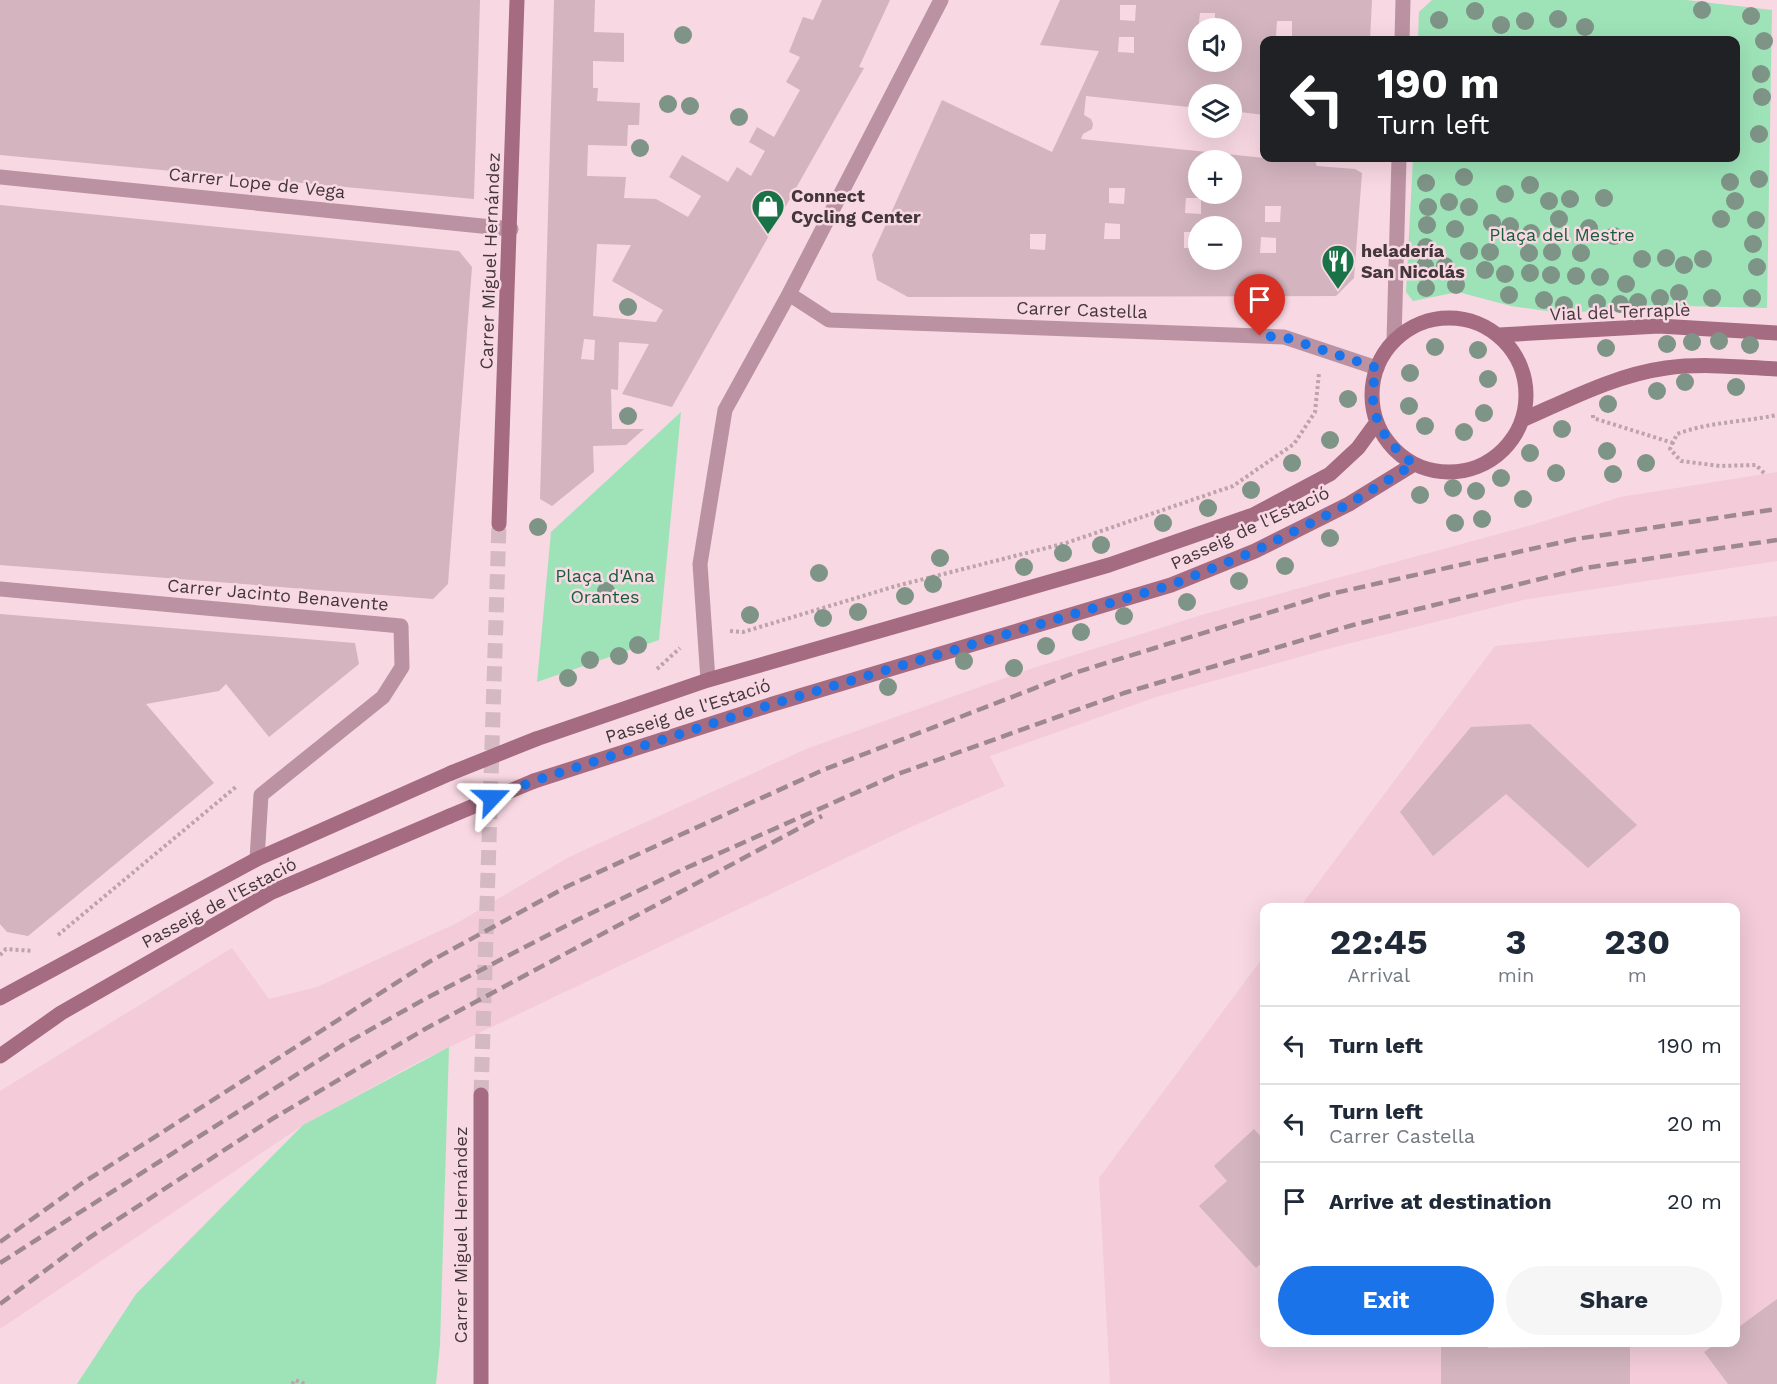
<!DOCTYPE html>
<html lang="en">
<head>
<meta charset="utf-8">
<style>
  body { margin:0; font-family:"Work Sans",sans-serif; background:#f6f6f7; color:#1f2937; height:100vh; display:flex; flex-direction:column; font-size:22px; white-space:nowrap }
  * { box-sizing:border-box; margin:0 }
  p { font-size:20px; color:#747a83 }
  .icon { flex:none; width:33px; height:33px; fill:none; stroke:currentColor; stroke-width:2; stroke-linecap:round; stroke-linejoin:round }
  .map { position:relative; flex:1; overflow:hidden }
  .side { position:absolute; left:1260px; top:903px; width:480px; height:444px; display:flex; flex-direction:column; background:#fff; border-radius:12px; box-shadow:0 6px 24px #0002 }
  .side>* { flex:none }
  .guide { position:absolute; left:1260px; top:36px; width:480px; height:126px; border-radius:12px; box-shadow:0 6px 24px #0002; background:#202124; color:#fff; overflow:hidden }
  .fabs { position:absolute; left:1188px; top:18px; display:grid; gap:12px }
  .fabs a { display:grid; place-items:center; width:54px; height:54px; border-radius:50%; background:#fff; box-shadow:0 6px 24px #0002; font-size:30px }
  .pin { position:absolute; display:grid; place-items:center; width:51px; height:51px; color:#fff; margin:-62px -26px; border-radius:50% 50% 50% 0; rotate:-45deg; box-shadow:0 0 6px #0007 }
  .pin .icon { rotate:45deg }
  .me { position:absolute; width:66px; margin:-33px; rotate:67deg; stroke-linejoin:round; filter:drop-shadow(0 0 4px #0008) }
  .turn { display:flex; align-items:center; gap:21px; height:126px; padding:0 18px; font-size:27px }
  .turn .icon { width:78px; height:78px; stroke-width:2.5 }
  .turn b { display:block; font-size:42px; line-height:51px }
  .eta { display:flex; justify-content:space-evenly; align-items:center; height:102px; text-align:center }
  .eta b { font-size:36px; font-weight:700; line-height:42px }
  .button { display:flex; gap:12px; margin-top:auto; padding:12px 18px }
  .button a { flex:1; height:69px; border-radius:36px; background:#1a73e8; color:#fff; font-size:24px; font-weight:700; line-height:69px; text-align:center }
  .button a+a { background:#f6f6f7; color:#1f2937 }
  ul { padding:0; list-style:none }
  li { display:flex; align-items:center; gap:18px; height:78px; padding:0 18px; border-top:2px solid #e0e1e3 }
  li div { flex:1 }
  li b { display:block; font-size:22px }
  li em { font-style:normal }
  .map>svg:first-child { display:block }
  .built { fill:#f3cbd9 }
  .green { fill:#9ee3b8 }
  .building { fill:#d3b4bf; fill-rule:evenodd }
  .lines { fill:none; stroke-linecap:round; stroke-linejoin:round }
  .secondary-tunnel { stroke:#d4b8c2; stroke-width:15; stroke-dasharray:15 8; stroke-linecap:butt }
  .path { stroke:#bda3ac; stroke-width:4; stroke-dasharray:3 3; stroke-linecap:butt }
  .street { stroke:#bb92a1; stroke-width:15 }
  .secondary { stroke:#a56b81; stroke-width:15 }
  .rail { stroke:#9e8890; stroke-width:4.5; stroke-dasharray:12 6; stroke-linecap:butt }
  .secondary-bridge { stroke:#a56b81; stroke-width:15 }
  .tree { fill:#7e9487 }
  .route { stroke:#1a73e8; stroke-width:10; stroke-dasharray:0 18 }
  .labels { text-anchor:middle; stroke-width:5; stroke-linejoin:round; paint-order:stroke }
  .street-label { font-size:18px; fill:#44373c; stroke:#f8d8e3 }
  .poi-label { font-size:18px; font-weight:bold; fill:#44373c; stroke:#f8d8e3; text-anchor:start }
  .park-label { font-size:18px; fill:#1a5d3b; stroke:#f8d8e3 }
</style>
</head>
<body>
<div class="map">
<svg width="1777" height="1384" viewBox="0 0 1777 1384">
  <rect width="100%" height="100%" fill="#f8d8e3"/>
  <!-- built -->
  <path class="built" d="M1777,472V561L1523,600L1335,647L1156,697L990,756L1005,786L915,825L418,1062L303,1125L0,1329V1091L232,948L269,999L317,987L457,923L569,857L806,749L1033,668L1205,614L1535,524L1620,497Z
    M1777,616V1384H1110L1099,1178L1264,956V1342H1736V908L1300,907L1495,646Z"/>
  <!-- green -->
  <path class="green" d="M1432,0H1686L1772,10L1767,308L1684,306L1560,313L1511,306L1458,292L1413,301L1406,292L1413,158H1736V40H1418L1419,12Z
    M681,412L659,640L537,682L551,532Z
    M449,1047L440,1345L436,1384H77L136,1294L303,1125Z"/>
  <!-- building -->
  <path class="building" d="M0,0H480L474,199L0,155Z
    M554,0H595L594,32L624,33V62L593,61V88H598L597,101L640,103L639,125H628L627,146L588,145L587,176L626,177L624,198L656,199L688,217L701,196L669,177L682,155L728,182L737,167L751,176L765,151L749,142L757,127L774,137L800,90L786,82L800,57L789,52L803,17L813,20L822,0H890L859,67L864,68L672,407L622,394L649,344L619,342L618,390L611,389L612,429H644L626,445L593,446L594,472L552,506L540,499ZM597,244L631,245L612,281L663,310L656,322L593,316ZM584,339L595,340L594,360L581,359Z
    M1060,0H1372L1370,40H1264V115L1232,111V94H1198V108L1086,96L1084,115L1091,119L1093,124L1092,129L1083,134L1081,139L1284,160L1285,158L1314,159L1317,166L1355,169L1362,173L1354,278L1336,296L908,297L877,280L872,255L942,100L1052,152L1099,51L1040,45ZM1120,5H1136L1135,21L1120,20ZM1200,13H1215V28H1232V62L1195,60ZM1277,21H1292V37L1276,36ZM1119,37H1134V53L1118,52ZM1198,160H1232V194H1198ZM1109,188H1125L1124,204L1109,203ZM1186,198H1201V214L1185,213ZM1265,206H1281L1280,222H1265ZM1105,223L1120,224V239H1104ZM1198,226H1232V260H1198V248H1184V232H1198ZM1030,234H1046L1045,250L1030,249ZM1261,237L1276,238V253H1260Z
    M0,205L459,251L472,267L448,584L433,599L0,565Z
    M0,614L355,643L359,664L269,737L226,684L219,691L146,704L214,783L28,936L7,932L0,924Z
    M1530,724L1637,825L1588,868L1506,794L1433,856L1400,812L1471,727Z
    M1254,1129L1264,1140V1261L1256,1268L1199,1206L1227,1181L1214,1166Z
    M1777,1299V1384H1728L1704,1352L1718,1342H1736V1329Z
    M1441,1342H1488V1348L1554,1347V1342H1630V1384H1441Z"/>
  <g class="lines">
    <!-- secondary-tunnel -->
    <path class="secondary-tunnel" d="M481,1095L499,524"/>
    <!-- path -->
    <path class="path" d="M1593,415V418L1673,443
      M1764,473L1756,465L1720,466L1681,461L1670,449L1677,434C1708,422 1744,422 1777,415
      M730,631L743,632L896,586L1066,543L1233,486L1294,444L1315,412L1319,373
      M657,669L680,648
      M58,935L237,786
      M0,955L6,949L33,951
      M292,1384L295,1380L305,1384"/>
    <!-- street -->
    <path class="street" d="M1402,40L1403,0
      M0,177L511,229
      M789,294L829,320L1284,337L1377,368
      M1394,341L1399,158
      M0,589L401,626L402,667L383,697L261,795L257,859
      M708,680L700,564L725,410L789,294L941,0"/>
    <!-- secondary -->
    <path class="secondary" d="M1372 395a77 77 0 1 1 154 0a77 77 0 1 1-154 0Z
      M1499,335L1659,326L1777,333
      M1522,420C1568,400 1615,375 1666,368C1702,363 1740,367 1777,369
      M499,524L517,0
      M536,739L708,680L1109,565L1253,515L1330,474L1358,448L1377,422
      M534,781L773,704L1171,585L1255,551L1349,504L1414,464
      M0,998L257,859L451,773
      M0,1056L61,1013L272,892L450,816
      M481,1384V1095"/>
    <!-- rail -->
    <path class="rail" d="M0,1242L81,1184L429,962L568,886L823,770L1074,673L1326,595L1576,539L1777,509
      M0,1263L343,1045L423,1000L577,920L686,868L898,774L1124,693L1353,625L1585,568L1777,540
      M0,1304L89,1238L272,1119L425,1029L822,816"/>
    <!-- secondary-bridge -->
    <path class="secondary-bridge" d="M451,773L536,739
      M450,816L534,781"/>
  </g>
  <!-- trees -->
  <g class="tree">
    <circle cx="1702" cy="10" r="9"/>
    <circle cx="1475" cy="11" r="9"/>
    <circle cx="1751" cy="16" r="9"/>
    <circle cx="1558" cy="19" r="9"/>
    <circle cx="1439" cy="20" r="9"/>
    <circle cx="1525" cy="21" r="9"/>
    <circle cx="1501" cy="25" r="9"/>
    <circle cx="1585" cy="27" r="9"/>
    <circle cx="683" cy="35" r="9"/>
    <circle cx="1764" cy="41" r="9"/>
    <circle cx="1761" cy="74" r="9"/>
    <circle cx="1762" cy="97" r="9"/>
    <circle cx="668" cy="104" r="9"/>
    <circle cx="690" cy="106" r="9"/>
    <circle cx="739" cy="117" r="9"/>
    <circle cx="1759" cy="134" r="9"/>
    <circle cx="640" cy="148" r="9"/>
    <circle cx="1464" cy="177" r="9"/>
    <circle cx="1759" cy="179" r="9"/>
    <circle cx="1730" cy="182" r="9"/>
    <circle cx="1426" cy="183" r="9"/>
    <circle cx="1530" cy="185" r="9"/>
    <circle cx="1505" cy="194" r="9"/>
    <circle cx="1604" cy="198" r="9"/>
    <circle cx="1570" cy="199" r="9"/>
    <circle cx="1549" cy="201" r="9"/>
    <circle cx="1735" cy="201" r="9"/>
    <circle cx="1449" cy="202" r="9"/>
    <circle cx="1428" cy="207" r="9"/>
    <circle cx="1469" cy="207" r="9"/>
    <circle cx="1559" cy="219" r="9"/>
    <circle cx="1721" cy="219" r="9"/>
    <circle cx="1756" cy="220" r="9"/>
    <circle cx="1492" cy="223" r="9"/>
    <circle cx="1427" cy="225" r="9"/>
    <circle cx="1510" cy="226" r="9"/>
    <circle cx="1589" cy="228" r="9"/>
    <circle cx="1455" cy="229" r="9"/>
    <circle cx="1531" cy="233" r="9"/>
    <circle cx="1614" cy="236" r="9"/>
    <circle cx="1753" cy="244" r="9"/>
    <circle cx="1426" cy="247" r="9"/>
    <circle cx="1469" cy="251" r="9"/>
    <circle cx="1490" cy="252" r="9"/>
    <circle cx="1552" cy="252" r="9"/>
    <circle cx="1529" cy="253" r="9"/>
    <circle cx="1581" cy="253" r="9"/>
    <circle cx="1666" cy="258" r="9"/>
    <circle cx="1642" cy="259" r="9"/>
    <circle cx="1703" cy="259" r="9"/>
    <circle cx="1684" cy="265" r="9"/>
    <circle cx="1425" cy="266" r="9"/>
    <circle cx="1445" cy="266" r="9"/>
    <circle cx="1757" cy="267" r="9"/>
    <circle cx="1485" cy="270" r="9"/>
    <circle cx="1530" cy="273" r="9"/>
    <circle cx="1505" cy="274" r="9"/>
    <circle cx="1551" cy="275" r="9"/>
    <circle cx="1576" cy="276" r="9"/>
    <circle cx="1600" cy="277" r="9"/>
    <circle cx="1626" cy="284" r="9"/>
    <circle cx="1456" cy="285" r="9"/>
    <circle cx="1426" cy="288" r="9"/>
    <circle cx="1679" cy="293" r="9"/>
    <circle cx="1509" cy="295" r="9"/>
    <circle cx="1660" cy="298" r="9"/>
    <circle cx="1712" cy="298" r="9"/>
    <circle cx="1752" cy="298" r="9"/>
    <circle cx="1544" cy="300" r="9"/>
    <circle cx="1638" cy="302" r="9"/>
    <circle cx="1597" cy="303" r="9"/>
    <circle cx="1620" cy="304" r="9"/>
    <circle cx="1564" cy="305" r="9"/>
    <circle cx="628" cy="307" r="9"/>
    <circle cx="1719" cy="341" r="9"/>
    <circle cx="1692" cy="342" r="9"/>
    <circle cx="1667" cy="344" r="9"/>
    <circle cx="1750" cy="345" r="9"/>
    <circle cx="1435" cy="347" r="9"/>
    <circle cx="1606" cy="348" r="9"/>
    <circle cx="1478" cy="350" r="9"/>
    <circle cx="1410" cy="373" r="9"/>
    <circle cx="1488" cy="379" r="9"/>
    <circle cx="1685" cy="382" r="9"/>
    <circle cx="1736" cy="387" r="9"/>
    <circle cx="1657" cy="391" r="9"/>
    <circle cx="1348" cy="399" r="9"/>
    <circle cx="1608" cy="404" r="9"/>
    <circle cx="1409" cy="406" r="9"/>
    <circle cx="1484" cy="413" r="9"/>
    <circle cx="628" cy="416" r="9"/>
    <circle cx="1425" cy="426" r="9"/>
    <circle cx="1562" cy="429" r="9"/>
    <circle cx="1464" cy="432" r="9"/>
    <circle cx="1330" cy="440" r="9"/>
    <circle cx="1607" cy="451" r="9"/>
    <circle cx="1530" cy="453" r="9"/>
    <circle cx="1292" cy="463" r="9"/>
    <circle cx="1646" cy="463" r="9"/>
    <circle cx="1556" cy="473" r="9"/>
    <circle cx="1613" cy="474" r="9"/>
    <circle cx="1501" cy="478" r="9"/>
    <circle cx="1453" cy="488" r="9"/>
    <circle cx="1251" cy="490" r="9"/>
    <circle cx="1476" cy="491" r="9"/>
    <circle cx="1420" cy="495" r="9"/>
    <circle cx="1523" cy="499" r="9"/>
    <circle cx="1208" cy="508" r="9"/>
    <circle cx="1482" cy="519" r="9"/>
    <circle cx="1163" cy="523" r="9"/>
    <circle cx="1455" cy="523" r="9"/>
    <circle cx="538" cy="527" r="9"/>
    <circle cx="1330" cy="538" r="9"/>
    <circle cx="1101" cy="545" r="9"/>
    <circle cx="1063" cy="553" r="9"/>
    <circle cx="940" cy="558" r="9"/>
    <circle cx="1285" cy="566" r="9"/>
    <circle cx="1024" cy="567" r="9"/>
    <circle cx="819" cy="573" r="9"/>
    <circle cx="1239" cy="581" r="9"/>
    <circle cx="933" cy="584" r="9"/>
    <circle cx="606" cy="591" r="9"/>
    <circle cx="905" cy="596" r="9"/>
    <circle cx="1187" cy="602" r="9"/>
    <circle cx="858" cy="612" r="9"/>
    <circle cx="750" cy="615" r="9"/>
    <circle cx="1124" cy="616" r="9"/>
    <circle cx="823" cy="618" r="9"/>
    <circle cx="1081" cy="632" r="9"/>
    <circle cx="638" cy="645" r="9"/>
    <circle cx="1046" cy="646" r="9"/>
    <circle cx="619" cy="656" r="9"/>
    <circle cx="590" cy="660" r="9"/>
    <circle cx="964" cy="661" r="9"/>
    <circle cx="1014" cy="668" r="9"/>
    <circle cx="568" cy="678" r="9"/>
    <circle cx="888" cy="687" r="9"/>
  </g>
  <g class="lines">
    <!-- route -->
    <path class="route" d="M492,798L534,781L773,704L1171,585L1255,551L1349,504L1414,464C1380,440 1365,408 1377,368L1284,337L1260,336"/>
  </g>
  <!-- icons -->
  <defs>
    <symbol id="shop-pin" viewBox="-11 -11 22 30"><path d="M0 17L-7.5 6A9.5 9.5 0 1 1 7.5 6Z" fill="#197347" stroke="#f8d8e3"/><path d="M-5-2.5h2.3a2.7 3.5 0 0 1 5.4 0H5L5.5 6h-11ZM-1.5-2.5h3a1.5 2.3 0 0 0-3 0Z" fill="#fff"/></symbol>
    <symbol id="restaurant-pin" viewBox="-11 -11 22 30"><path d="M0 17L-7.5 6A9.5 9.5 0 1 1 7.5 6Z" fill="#197347" stroke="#f8d8e3"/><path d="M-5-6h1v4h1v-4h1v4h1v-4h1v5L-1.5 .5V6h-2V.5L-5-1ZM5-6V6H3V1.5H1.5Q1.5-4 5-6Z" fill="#fff"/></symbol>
  </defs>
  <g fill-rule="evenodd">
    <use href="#shop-pin" x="749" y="187" width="38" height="52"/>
    <use href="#restaurant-pin" x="1319" y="242" width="38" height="52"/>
  </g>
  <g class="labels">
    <!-- street labels -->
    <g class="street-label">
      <text transform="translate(257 183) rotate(6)" y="6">Carrer Lope de Vega</text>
      <text transform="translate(490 261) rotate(-88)" y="6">Carrer Miguel Hernández</text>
      <text transform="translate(1082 310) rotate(2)" y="6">Carrer Castella</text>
      <text transform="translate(1620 312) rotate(-2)" y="6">Vial del Terraplè</text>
      <text transform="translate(1250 528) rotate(-25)" y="6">Passeig de l'Estació</text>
      <text transform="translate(278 595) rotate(5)" y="6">Carrer Jacinto Benavente</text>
      <text transform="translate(688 711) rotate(-18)" y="6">Passeig de l'Estació</text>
      <text transform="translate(219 903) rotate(-28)" y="6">Passeig de l'Estació</text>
      <text transform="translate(461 1235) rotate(-90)" y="6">Carrer Miguel Hernández</text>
    </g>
    <!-- poi labels -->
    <g class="poi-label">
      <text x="791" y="202">Connect<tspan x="791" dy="21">Cycling Center</tspan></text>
      <text x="1361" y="257">heladería<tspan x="1361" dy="21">San Nicolás</tspan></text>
    </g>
    <!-- park labels -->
    <g class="park-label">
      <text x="1562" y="241">Plaça del Mestre</text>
      <text x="605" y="582">Plaça d'Ana<tspan x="605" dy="21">Orantes</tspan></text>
    </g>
  </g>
</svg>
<div class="fabs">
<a><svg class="icon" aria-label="sound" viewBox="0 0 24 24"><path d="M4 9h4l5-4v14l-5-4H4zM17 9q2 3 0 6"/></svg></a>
<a><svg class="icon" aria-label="layers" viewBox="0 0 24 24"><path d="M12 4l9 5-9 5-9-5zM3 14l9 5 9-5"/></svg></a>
<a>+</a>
<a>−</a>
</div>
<div class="pin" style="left:1260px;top:336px;background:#d93025"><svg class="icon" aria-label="arrive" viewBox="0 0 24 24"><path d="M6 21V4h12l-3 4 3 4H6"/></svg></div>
<svg class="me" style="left:492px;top:798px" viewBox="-20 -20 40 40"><path d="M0-17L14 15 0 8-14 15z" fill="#1a73e8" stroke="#fff" stroke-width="4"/></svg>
<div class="guide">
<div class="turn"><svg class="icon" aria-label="left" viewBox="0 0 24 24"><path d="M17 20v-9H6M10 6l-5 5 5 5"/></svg><div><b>190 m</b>Turn left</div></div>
</div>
<section class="side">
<div class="eta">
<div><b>22:45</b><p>Arrival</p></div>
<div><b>3</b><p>min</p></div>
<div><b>230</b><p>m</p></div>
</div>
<ul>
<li><svg class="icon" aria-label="left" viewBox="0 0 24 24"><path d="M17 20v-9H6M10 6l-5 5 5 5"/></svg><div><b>Turn left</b></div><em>190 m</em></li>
<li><svg class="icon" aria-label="left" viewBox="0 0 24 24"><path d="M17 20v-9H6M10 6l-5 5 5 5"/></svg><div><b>Turn left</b><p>Carrer Castella</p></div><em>20 m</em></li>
<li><svg class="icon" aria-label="arrive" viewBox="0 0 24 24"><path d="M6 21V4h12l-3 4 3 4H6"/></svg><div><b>Arrive at destination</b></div><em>20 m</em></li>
</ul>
<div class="button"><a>Exit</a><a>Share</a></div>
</section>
</div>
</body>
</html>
